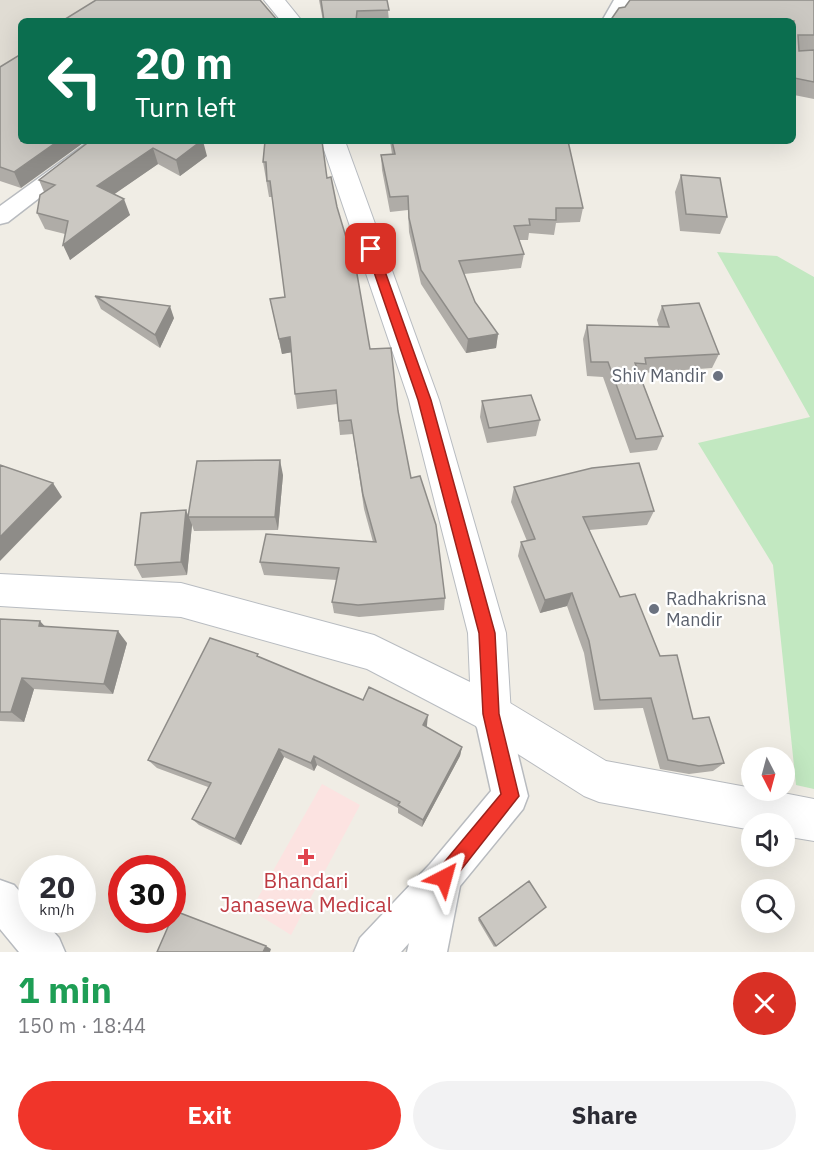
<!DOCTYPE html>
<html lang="en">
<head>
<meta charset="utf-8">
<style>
  body { margin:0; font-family:"IBM Plex Sans",sans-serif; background:#f2f2f3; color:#2b2b33; height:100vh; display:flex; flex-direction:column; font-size:22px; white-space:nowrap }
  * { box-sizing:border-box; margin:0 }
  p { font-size:20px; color:#7c7c81 }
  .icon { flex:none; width:33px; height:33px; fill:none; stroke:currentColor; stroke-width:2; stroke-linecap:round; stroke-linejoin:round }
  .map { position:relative; height:952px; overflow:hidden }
  .details { display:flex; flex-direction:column; background:#fff; flex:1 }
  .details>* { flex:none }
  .top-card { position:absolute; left:18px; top:18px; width:778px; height:126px; border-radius:9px; box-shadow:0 6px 24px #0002; background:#0b6e4f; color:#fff; overflow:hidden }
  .needle { width:39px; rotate:174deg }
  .controls { position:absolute; left:741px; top:747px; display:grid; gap:12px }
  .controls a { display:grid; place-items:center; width:54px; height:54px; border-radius:50%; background:#fff; box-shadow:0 6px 24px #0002; font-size:30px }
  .speed { position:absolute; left:18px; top:855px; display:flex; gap:12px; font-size:30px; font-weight:700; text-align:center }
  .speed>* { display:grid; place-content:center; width:78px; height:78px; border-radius:50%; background:#fff; box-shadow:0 6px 24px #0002; line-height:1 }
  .speed small { font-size:15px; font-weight:400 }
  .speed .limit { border:9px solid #d22; background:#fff; color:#111 }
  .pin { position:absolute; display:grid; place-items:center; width:51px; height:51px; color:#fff; margin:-26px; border-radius:12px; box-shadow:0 3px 9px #0006 }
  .me { position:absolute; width:66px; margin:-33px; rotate:39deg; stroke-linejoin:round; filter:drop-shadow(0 0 4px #0008) }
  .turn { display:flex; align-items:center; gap:21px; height:126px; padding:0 18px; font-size:27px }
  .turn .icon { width:78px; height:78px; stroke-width:2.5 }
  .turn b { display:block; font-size:42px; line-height:51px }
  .round { display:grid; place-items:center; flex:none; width:63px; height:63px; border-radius:32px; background:#f2f2f3 }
  .overview { display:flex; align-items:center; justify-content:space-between; height:102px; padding:0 18px }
  h1 { font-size:36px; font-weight:800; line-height:45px; color:#1e9e55 }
  .primary-button { display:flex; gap:12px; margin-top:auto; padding:12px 18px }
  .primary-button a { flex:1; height:69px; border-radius:36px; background:#f0352a; color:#fff; font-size:24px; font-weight:800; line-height:69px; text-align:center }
  .primary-button a+a { background:#f2f2f3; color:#2b2b33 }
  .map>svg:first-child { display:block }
  .education { fill:#e0dcd3 }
  .medical { fill:#fce3e1 }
  .green { fill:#c2e8c1 }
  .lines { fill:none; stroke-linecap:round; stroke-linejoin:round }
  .minor-casing { stroke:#b8bbbf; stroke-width:3 }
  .tertiary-casing { stroke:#b8bbbf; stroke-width:2 }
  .secondary-casing { stroke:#b8bcc1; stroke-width:2 }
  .minor { fill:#fff; fill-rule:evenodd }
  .tertiary { fill:#fff; fill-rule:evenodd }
  .secondary { fill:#fff; fill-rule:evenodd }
  .wall { fill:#afaca7 }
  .shaded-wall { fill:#8e8c88 }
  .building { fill:#cbc8c2; stroke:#8e8c88; stroke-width:1.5 }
  .route { fill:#f0352a; stroke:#9c221b; stroke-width:1.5 }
  .worship-dot { fill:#6b7280; stroke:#fff; stroke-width:2 }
  .health-dot { fill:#e0444e; stroke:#fff; stroke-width:2 }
  .labels { text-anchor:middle; stroke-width:4.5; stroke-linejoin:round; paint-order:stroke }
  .worship-label { font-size:18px; fill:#5b616d; stroke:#fff; text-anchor:end }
  .near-health-label { font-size:21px; fill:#be3a42; stroke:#fff }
</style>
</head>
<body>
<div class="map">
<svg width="814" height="952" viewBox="0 0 814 952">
  <rect width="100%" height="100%" fill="#f0ede5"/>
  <!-- education -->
  <path class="education" d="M0,0H197L172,21H21V110L0,124Z"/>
  <!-- medical -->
  <path class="medical" d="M322,784L360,805L291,935L251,910Z"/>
  <!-- green -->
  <path class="green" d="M717,252L777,256L814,277V789L796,785L773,565L698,443L810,417Z"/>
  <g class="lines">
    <defs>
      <path id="minor" d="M614,0H632L620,21H602Z
        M90,141H113L8,222L0,224V206Z
        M491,697L503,702L508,714L528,796L523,809L460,886L447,952H407L409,943L401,952H354L360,938L430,864L491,791L474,714L479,702Z
        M0,880L14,885L32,906V920H43L59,938L65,952H19L0,929Z"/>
      <path id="tertiary" d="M491,694L505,700L606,761L752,788V790H768L814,799V841L784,836V824H752V830L599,802L584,796L477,728L471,714L477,700Z"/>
      <path id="secondary" d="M264,0H285L302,21H281Z
        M321,141H345L439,400L506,633L511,714L505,728L491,734L367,669L181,617L0,606V574L181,583L374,635L470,682L468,633L409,400Z"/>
    </defs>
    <!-- minor casing -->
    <use href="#minor" class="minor-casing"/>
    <!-- tertiary casing -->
    <use href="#tertiary" class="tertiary-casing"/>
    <!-- secondary casing -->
    <use href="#secondary" class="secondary-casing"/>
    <!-- minor -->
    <use href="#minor" class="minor"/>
    <!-- tertiary -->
    <use href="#tertiary" class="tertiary"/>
    <!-- secondary -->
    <use href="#secondary" class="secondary"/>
  </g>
  <!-- wall -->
  <path class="wall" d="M319,0H387L389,21H323Z
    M814,0V99L794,95V21Z
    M0,67L21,188L0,181Z
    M90,141L207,156L180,176L158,164L114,194L130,215L70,260L65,234L45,229L37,213L44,192L39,180Z
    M265,141L327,178L337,207L370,349L398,411L411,478L445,598L444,610L359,617L334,613L332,602L337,580L264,575L260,562L373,542L364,509L353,434L340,435L337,404L297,409L295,394L291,352L282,354L270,299L285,297L273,197H269L263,162Z
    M390,141H568L583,208L580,222L556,223L554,235L529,233L528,240H519L524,254L521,268L464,274L475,302L498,334L496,348L466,353L421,284L409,232L408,210L390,212L382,170L381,155L392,154Z
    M681,175L727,217L720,234L680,231L675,192Z
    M95,296L174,318L160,348L101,309Z
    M662,306L719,354L712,368L643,373L641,378L663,436L657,450L630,453L603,377L587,376L583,339L587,325L659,327L657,320Z
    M482,401L540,420L536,436L487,443L480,417Z
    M283,475L278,530L194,531L192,525L187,575L142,578L135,565L188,515Z
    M514,487L654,511L647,525L589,530L620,597L660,656L693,719L724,763L713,771L689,774L660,769L643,708L594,710L584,653L567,606L540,613L518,556L521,542L527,541L511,502Z
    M0,619L45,626L127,643L113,694L34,689L24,722L0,721Z
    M259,657L363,700L427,725V727L462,747L460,756L422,827L398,813V808L317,765L314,771L284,757L241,845L199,825L192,819L208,787L157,768L148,760Z
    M546,907L494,947L478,920L479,918Z"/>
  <!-- shaded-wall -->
  <path class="shaded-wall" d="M58,141H86L21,188L14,172Z
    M201,141H203L207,156L180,176L176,160Z
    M153,148L158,164L103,202L97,186Z
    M124,199L130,215L70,260L63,245Z
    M170,306L174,318L160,348L155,335Z
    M498,334L496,348L466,353L468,339Z
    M290,337L293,352L282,354L279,339Z
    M280,460L283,475L278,530L275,517Z
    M53,483L62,497L0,561V537Z
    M186,510L192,525L187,575L181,562Z
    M572,593L567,606L540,613L545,600Z
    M40,621L51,633L39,626Z
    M118,631L127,643L113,694L104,684Z
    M22,678L34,689L24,722L11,712Z
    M428,715L427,725L423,734V725Z
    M462,747L460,756L422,827L423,820Z
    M279,749L284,757L241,845L235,839Z
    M314,756L317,765L314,771L311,763Z
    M266,946L271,949L270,952H263Z"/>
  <!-- building -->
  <path class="building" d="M96,0H260L278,21H62Z
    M321,0H387L389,10L357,11L356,21H324Z
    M630,0H814V35H798L799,51L814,50V82L794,78V21H610L619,8L625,7Z
    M21,54V141H58L14,172L0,167V67Z
    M90,141H201L176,160L153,148L97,186L124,199L63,245L68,221L37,213L40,195L55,185L39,180Z
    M265,141H322L327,178L331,177L337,207L357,274L370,349L391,348L398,411L411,478L420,476L436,525L445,598L358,605L332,602L339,568L260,562L266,534L376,542L363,495L351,420L339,421L336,390L295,394L290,337L279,339L270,299L285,297L270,181H267L266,162H263Z
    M392,141H568L583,208H556V220L529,219L530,225L514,226L524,254L459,261L475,302L498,334L468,339L421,270L409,218L408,196L390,197L381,155L395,154Z
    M681,175L720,178L727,217L686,214Z
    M95,296L170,306L155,335Z
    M699,303L719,354L645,358L646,364L635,363L663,436L636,439L608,362H591L587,325L669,327L662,306Z
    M531,395L540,420L489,428L482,401Z
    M280,460L275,517H188L197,461Z
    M639,463L654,511L583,517L620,597L635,594L660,656L677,655L693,719L709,717L724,763L699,766L668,760L651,698L600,700L589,641L572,593L545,600L521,542L535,539L514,487L592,468Z
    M0,465L53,483L0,537Z
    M186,510L181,562L135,565L141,513Z
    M0,619L40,621L39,626L118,631L104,684L22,678L11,712H0Z
    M210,638L258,654L257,656L363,700L369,687L428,715L423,725L462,747L423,820L398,805L400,802L314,756L311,763L279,749L235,839L192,819L211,783L148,760Z
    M529,881L546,907L496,946L479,918Z
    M175,911L266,946L263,952H157L171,920H172V916Z"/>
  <!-- route -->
  <path class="route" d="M371,245L377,249L431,400L495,633L499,714L519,796L450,884L444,887L437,884L434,878L437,871L501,794L483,714L479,633L418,400L366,249Z"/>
  <!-- markers -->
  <g class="worship-dot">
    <circle cx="718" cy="376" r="6"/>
    <circle cx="654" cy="609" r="6"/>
  </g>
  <path class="health-dot" d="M303 848h6v6h6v6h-6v6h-6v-6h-6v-6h6z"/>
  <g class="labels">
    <!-- worship labels -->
    <g class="worship-label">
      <text x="706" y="382">Shiv Mandir</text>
      <text x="666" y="605" text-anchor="start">Radhakrisna<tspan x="666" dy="21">Mandir</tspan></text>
    </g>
    <!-- near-health labels -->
    <g class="near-health-label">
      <text x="306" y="888">Bhandari<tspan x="306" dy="24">Janasewa Medical</tspan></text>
    </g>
  </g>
</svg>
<div class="controls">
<a><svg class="needle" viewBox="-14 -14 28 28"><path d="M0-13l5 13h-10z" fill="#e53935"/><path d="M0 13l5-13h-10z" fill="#7c7c81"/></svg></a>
<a><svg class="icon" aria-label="sound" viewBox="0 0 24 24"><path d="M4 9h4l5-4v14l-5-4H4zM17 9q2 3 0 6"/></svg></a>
<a><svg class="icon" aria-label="search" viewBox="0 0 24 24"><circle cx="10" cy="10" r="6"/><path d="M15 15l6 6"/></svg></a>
</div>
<div class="speed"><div>20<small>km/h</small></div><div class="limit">30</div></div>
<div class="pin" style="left:371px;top:249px;background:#d93025"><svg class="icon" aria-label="arrive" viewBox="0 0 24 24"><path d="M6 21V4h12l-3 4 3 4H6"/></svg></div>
<svg class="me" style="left:444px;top:878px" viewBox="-20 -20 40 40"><path d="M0-17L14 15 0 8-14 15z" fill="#f0352a" stroke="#fff" stroke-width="4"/></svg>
<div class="top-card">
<div class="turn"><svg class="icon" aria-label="left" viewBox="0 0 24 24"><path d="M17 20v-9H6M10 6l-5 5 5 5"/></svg><div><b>20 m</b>Turn left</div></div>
</div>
</div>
<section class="details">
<div class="overview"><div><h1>1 min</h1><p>150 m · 18:44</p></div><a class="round" style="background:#d93025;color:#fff"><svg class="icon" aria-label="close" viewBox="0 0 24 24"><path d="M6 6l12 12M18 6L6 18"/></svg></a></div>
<div class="primary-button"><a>Exit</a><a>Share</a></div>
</section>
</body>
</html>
